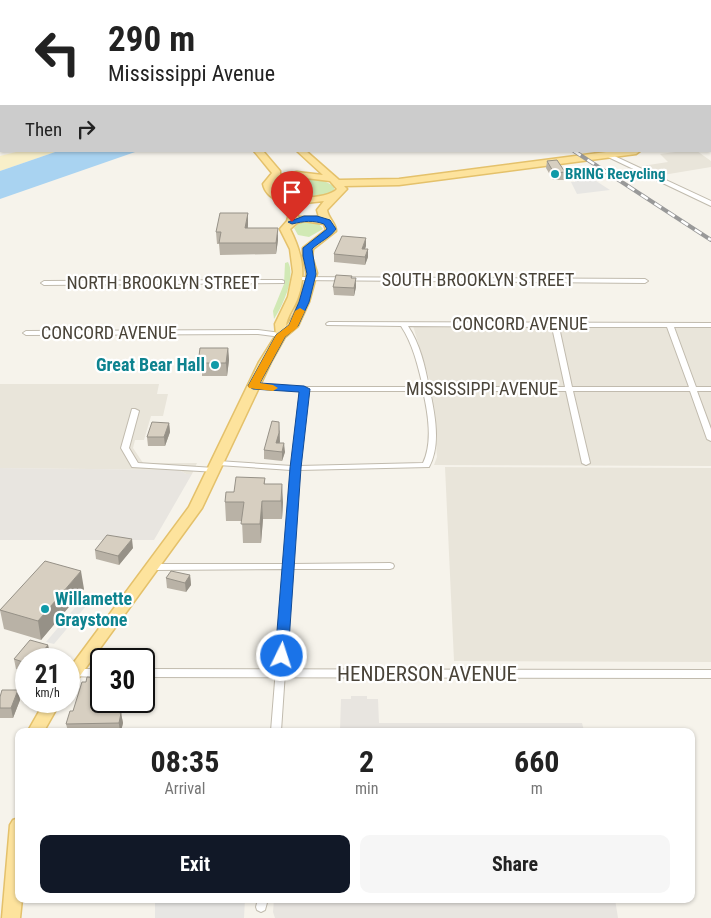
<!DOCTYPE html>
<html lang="en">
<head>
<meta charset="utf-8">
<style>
  body { margin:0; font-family:"Roboto Condensed",sans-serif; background:#f6f6f6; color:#222; height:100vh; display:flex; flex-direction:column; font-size:19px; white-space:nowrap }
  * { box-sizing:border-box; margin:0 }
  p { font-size:16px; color:#767676 }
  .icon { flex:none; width:28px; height:28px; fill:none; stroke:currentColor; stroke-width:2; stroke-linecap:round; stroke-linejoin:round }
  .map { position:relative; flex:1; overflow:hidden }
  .details { position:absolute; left:15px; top:728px; width:680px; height:175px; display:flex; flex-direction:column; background:#fff; border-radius:10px; box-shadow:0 1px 4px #0004 }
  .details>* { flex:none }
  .guide { position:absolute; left:0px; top:0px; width:711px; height:152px; box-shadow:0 1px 4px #0004; background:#fff; color:#222; overflow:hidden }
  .speed { position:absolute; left:15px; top:648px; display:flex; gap:10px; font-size:25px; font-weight:700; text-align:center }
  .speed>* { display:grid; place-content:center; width:65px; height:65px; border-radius:50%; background:#fff; box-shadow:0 1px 4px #0004; line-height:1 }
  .speed small { font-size:12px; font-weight:400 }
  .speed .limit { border:2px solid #111; border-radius:8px; background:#fff; color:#111 }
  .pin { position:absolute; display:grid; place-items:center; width:42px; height:42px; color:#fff; margin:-51px -21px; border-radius:50% 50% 50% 0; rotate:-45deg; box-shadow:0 0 5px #0007 }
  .pin .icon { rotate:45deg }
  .me { position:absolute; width:55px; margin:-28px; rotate:4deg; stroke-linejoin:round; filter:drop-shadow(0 0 4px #0008) }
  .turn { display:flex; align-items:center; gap:18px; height:105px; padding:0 25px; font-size:22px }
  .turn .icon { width:65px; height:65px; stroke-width:2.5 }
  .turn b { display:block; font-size:35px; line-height:42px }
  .then { display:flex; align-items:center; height:48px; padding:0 25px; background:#0003; gap:10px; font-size:19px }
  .eta { display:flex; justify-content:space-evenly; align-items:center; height:85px; text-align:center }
  .eta b { font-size:30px; font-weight:700; line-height:35px }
  .button { display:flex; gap:10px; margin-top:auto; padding:10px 25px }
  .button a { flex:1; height:58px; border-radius:10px; background:#111827; color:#fff; font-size:20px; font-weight:700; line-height:58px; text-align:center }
  .button a+a { background:#f6f6f6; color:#222 }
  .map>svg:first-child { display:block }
  .residential { fill:#e9e5da }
  .industrial { fill:#e8e5e0 }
  .green { fill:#d1e9b5 }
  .sand { fill:#f8efc9 }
  .parking { fill:#e7e6e3 }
  .water { fill:#a9d3f1 }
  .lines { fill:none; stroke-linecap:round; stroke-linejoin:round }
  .stream { stroke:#a9d3f1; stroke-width:2 }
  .minor-casing { stroke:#c1bbae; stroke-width:2 }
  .tertiary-casing { stroke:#c1bbae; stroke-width:2 }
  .primary-casing { stroke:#e4c16b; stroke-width:3 }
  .minor { fill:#fff; fill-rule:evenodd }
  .tertiary { fill:#fff; fill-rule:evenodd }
  .primary { fill:#fde39d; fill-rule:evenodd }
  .rail-far1-casing { stroke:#999; stroke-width:3 }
  .rail-casing { stroke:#999; stroke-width:4 }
  .rail-far1 { stroke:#fff; stroke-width:2; stroke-dasharray:5.5; stroke-linecap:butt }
  .rail { stroke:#fff; stroke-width:2.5; stroke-dasharray:8; stroke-linecap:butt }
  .wall { fill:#b9b2a6 }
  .shaded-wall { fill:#969187 }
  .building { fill:#d7cfc1; stroke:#969187 }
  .route { fill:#1a73e8; stroke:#114b97 }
  .slow { fill:#f59e0b }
  .culture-dot { fill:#0f9aa8; stroke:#fff; stroke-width:2 }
  .labels { text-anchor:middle; stroke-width:4.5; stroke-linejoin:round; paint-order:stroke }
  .far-culture-label { font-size:15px; font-weight:bold; fill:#0d838f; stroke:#fff; text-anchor:start }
  .street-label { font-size:18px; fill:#4a4439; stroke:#fff }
  .culture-label { font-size:18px; font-weight:bold; fill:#0d838f; stroke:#fff; text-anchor:end }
  .near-street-label { font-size:21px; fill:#4a4439; stroke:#fff }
</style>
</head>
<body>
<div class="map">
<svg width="711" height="918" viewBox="0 0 711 918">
  <rect width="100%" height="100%" fill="#f6f3eb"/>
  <!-- residential -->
  <path class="residential" d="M683,151H697L711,161V167L663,175L642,166L668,162L660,154Z
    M413,326L711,327V466L434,465L437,457L431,385Z
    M0,384H159L157,394H168L163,416H151L144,440H135L133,448L143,463H197L192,474H186L179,470L0,468Z
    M445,467L711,468V662L454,661Z"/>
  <!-- industrial -->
  <path class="industrial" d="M0,468L179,470L186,474H192L154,540H0Z
    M351,696H367V699H378L379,723H582L584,731H340L341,699H351Z
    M274,899H615L618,918H275L273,912Z"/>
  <!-- green -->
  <path class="green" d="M303,178L324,181L334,186V190C324,200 288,201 277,189L279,183Z
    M301,221L318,223L323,229L309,237L298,235L294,228Z
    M288,262C296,277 283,305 274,319L273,311L284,284L285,263Z"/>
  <!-- sand -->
  <path class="sand" d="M20,151H58L0,171V156Z"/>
  <!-- parking -->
  <path class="parking" d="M578,167L591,178L588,179H593L610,190L577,194L571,182H575V180H569L560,170Z
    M78,604L86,606L54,644L46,642Z
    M165,899H245L244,918H155V901Z"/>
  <!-- water -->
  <path class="water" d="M58,151H138L0,199V171Z"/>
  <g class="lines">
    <!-- stream -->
    <path class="stream" d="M275,1L277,0"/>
    <defs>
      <path id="minor" d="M18,0H22L21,1H17Z
        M401,0H405V1H401Z
        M474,0H478V1H474Z
        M549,0H553L554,1H550Z
        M0,29H1V33H0Z
        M297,277L645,279L648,281L645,283L295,280V278Z
        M282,280L284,281V283L44,285L41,283L44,281Z
        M329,322L711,323V327H674L696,387H711V391H697L711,429V441L707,439L690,391H573L590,463L586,465L582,463L566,391H430C435,415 441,445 429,467L299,470L292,564L390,563L393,564L394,566L393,568L390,569H292L281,731H271L284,569L154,570L151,569L150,567L151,565L154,564H284L291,470L218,465L214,463L218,461L292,466L300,391L253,388L251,387L250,386L251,385L288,387H423C418,366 413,344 401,326L327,325L326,324L327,323ZM408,326L552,327L565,387H429C425,366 420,344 408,326ZM559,327H667L689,387H572ZM307,391H423C428,413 433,442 423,463L299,466Z
        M258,330L281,333L284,335L281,337L258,334L26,335L23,333L26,331Z
        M132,409H135L139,411L129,448L138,463L214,468H217L218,470L217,472L132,467L121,448Z
        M258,899H268L265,910L261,912L257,910L256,907Z"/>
      <path id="tertiary" d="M710,3H711V7H710Z
        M0,41H1V45H0Z
        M606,154H610L711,201V206L606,156Z
        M74,669H101V677L70,676L69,672Z
        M144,669L711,670V678L144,677Z"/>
      <path id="primary" d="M164,0H170V1H164Z
        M205,0H211V1H205Z
        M0,3H1V7H0Z
        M710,138H711V144H710Z
        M254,151H263L280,171V175L297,172L323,175L297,151H306L339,180L399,179L614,151H640L636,154L399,185L344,186L347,189L327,210C328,218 336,223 336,231L313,249L312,257L317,273L309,302L298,326L285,337L271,362L202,508L74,684L69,685V669L189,507L259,362L276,335L275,324L288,297L293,272L290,249L280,229L287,221L289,214C285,200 266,200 263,184L272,173ZM306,178L330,181L337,189C328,200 275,202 273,185L284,179ZM289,201L305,203L324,201L317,210L319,217H298L297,209ZM304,221L324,224L326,230L303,248C302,257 305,263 306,271C308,282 294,319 286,326C287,316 295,307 298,297C307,273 301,251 290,229L297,223Z
        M45,701H61L44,731H28Z
        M19,818V899H22L20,918H2L10,825L13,820Z"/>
    </defs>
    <!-- minor casing -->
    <use href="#minor" class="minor-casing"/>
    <!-- tertiary casing -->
    <use href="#tertiary" class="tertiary-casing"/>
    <!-- primary casing -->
    <use href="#primary" class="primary-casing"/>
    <!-- minor -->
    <use href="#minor" class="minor"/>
    <!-- tertiary -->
    <use href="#tertiary" class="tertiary"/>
    <!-- primary -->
    <use href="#primary" class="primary"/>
    <defs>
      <path id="rail-far1" d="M341,0L343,1
        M574,151L576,152"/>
      <path id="rail" d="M574,151L711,240"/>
    </defs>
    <!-- rail-far1 casing -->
    <use href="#rail-far1" class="rail-far1-casing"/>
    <!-- rail casing -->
    <use href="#rail" class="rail-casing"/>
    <!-- rail-far1 -->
    <use href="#rail-far1" class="rail-far1"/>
    <!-- rail -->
    <use href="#rail" class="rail"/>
  </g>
  <!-- wall -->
  <path class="wall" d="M234,0H264L262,1H245Z
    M547,161L565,172L564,180H553L546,168Z
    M248,213V228L278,240L276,254L220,255L219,244H217L216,232Z
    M366,246L365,249H368V257L365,265L334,262V254Z
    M352,278L356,287L354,296L334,295L333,287Z
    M228,348L229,360L227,376H202V369H200L199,356Z
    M169,423L170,432L165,446H148L147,437Z
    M280,430L279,443L285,452L282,461L264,459V450Z
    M265,478V484L283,502L282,519H263L261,543H243L242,521H226L225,502L234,492Z
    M133,548L119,565L96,559L95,550Z
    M190,575L191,585L186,592L167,588L166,578Z
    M84,589L41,640L4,629L0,610Z
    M48,645L50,655L26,659V672L16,669L14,659Z
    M18,690L20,700L13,718H0V708Z
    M101,701H124L121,713L123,723L121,731H68L66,724L73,711Z"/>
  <!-- shaded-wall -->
  <path class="shaded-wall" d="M68,0H75L74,1H68Z
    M248,213V225L246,240L245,228Z
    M278,228V240L276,254V243Z
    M366,238V246L362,257V249Z
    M368,249V257L365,265V257Z
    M356,278V287L354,296V288Z
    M228,348L229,360L227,376L226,363Z
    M279,422L280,442L276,451V443Z
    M169,423L170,432L165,446L164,437Z
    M284,443L285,452L282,461V452Z
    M282,484L283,502L282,519L281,501Z
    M262,501L263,519L261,543L260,524Z
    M132,539L133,548L119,565L118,556Z
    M81,571L84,589L41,640L38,621Z
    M190,575L191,585L186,592L185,583Z
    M48,645L50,655L47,659H37Z
    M18,690L20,700L13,718L11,708Z
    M120,701H124L121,713L123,723L121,731H120L117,712Z"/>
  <!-- building -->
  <path class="building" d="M27,0H68V1H32Z
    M172,0H186L185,1H172Z
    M218,0H227V1H218Z
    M557,160L565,172L554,173L547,161Z
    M220,213H248L245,228H278L276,243H219L221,232H216Z
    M342,236L366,238L362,249H368L365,257L334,254Z
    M336,275L352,276L351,278H356L354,288L333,287Z
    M200,348H228L226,363H201L203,356H199Z
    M272,421L279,422V433L276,443H284L282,452L264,450Z
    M152,422L169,423L164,437H147Z
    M236,477L265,478L264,484H282L281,501H262L260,524H241L244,502H225L226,492H234Z
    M107,535L132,539L118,556L95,550Z
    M45,561L81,571L38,621L0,610Z
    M171,571L190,575L185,583L166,578Z
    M30,640L48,645L37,659H26V663L14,659Z
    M87,677L101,678V701H120L117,712L121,713L119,723L66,724L70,711H73L82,682H86Z
    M2,690H18L11,708H0V697Z"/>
  <!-- route -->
  <path class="route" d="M317,216L330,220L336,229C331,237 319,242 312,249L316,274L309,302L298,326L285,337L260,383L304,386L310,389L301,468L288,656L282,661L275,656L290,468L299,392L253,389L248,386L276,335L289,325L299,302L307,274L303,256V248L327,229L324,224C313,220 304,221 292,224L288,222L304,216Z"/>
  <!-- slow -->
  <path class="slow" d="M300,308L305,311L297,328L285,337L260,383L273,385L278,388L273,391L249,388L248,386L276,335L289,325L295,311Z"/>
  <!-- markers -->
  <g class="culture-dot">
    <circle cx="555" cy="174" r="5"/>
    <circle cx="215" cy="365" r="5"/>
    <circle cx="45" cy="609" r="5"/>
  </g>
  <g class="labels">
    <!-- far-culture labels -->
    <g class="far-culture-label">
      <text x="565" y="179">BRING Recycling</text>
    </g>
    <!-- street labels -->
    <g class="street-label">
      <text x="478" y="286">SOUTH BROOKLYN STREET</text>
      <text x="163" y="289">NORTH BROOKLYN STREET</text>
      <text x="520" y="330">CONCORD AVENUE</text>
      <text x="109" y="339">CONCORD AVENUE</text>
      <text x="482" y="395">MISSISSIPPI AVENUE</text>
    </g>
    <!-- culture labels -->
    <g class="culture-label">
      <text x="205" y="371">Great Bear Hall</text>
      <text x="55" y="605" text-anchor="start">Willamette<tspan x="55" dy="21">Graystone</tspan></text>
    </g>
    <!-- near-street labels -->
    <g class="near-street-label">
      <text x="427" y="681">HENDERSON AVENUE</text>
    </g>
  </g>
</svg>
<div class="speed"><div>21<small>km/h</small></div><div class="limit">30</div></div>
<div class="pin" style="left:292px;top:222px;background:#d93025"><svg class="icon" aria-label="arrive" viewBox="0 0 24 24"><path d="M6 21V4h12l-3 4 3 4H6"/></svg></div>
<svg class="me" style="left:282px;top:656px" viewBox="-20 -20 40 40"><circle r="17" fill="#1a73e8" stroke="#fff" stroke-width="3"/><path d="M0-11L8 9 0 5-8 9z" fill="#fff"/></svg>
<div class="guide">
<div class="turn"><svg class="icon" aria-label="left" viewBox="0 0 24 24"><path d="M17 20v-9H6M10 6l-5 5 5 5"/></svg><div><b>290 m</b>Mississippi Avenue</div></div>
<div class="then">Then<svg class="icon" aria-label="right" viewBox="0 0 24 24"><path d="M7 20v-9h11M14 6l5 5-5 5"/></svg></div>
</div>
<section class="details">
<div class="eta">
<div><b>08:35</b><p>Arrival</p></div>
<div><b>2</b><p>min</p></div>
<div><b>660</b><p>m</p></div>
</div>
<div class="button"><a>Exit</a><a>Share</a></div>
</section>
</div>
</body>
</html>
